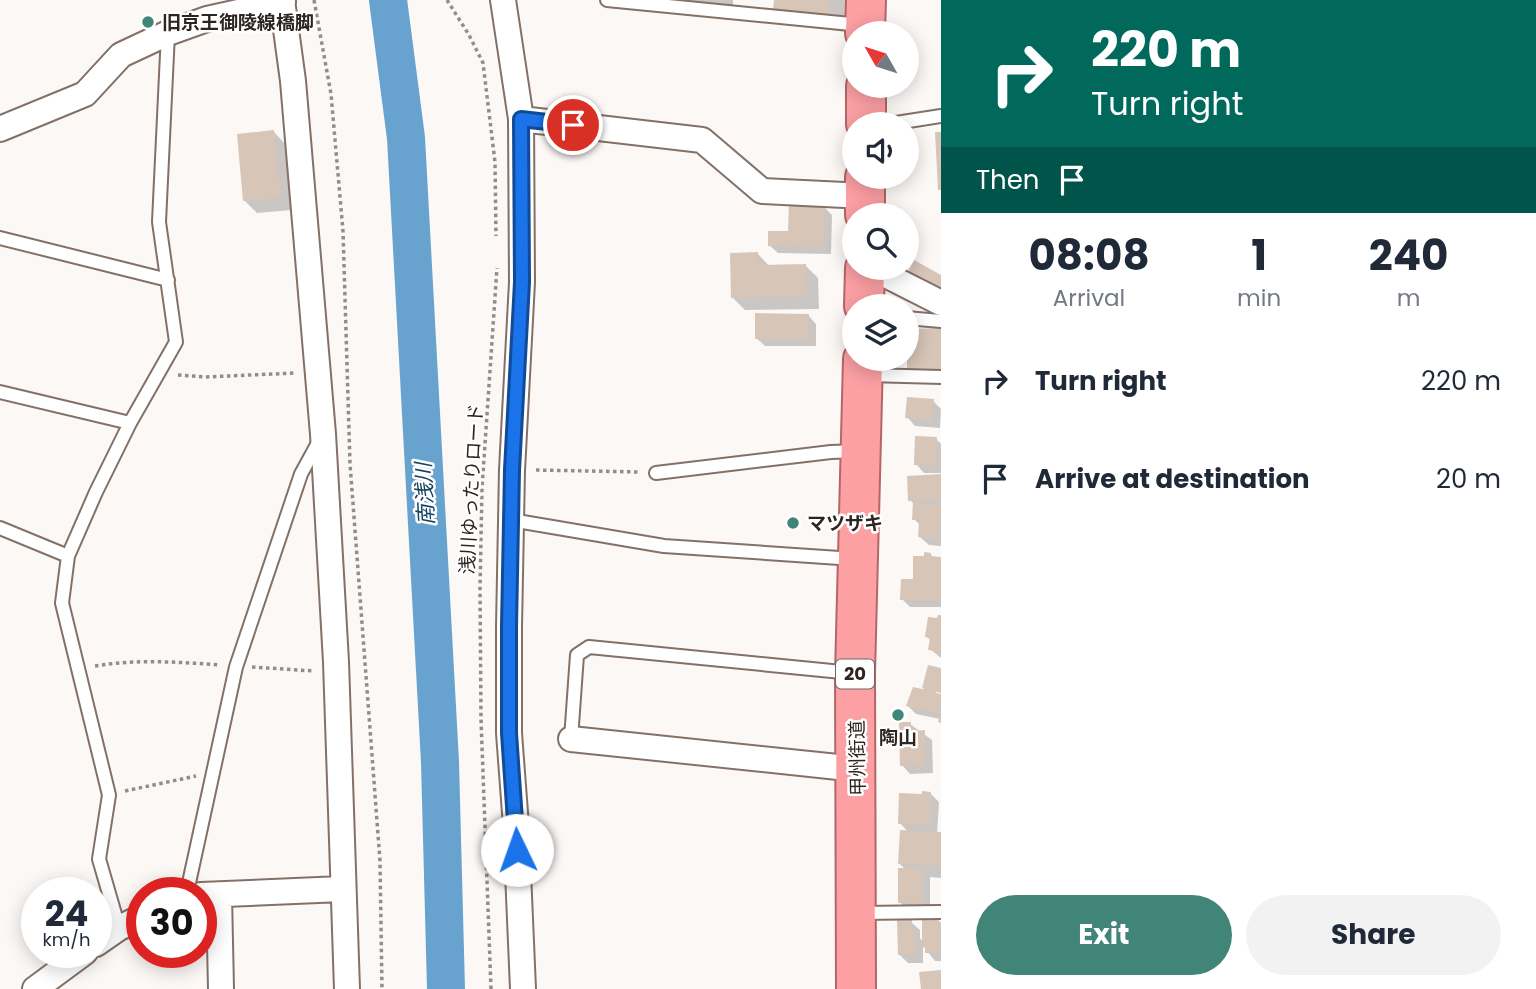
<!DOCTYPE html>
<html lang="en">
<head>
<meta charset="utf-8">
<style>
  body { margin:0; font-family:Poppins,"Noto Sans JP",sans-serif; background:#f2f2f3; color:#1f2937; height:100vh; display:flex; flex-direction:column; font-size:26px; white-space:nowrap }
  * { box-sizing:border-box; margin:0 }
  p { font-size:23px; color:#747a83 }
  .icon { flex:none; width:38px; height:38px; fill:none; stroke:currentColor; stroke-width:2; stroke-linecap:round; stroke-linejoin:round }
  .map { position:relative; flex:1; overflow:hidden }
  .details { display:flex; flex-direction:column; background:#fff; width:595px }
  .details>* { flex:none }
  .hud { background:#00695c; color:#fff; overflow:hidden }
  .needle { width:46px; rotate:309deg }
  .controls { position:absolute; left:842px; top:21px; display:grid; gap:14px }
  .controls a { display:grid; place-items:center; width:77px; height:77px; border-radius:50%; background:#fff; box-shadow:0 4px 18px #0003; font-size:35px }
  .speed { position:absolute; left:21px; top:877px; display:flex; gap:14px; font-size:35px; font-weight:700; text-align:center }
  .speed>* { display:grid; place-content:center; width:91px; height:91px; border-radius:50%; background:#fff; box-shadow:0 4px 18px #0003; line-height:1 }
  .speed small { font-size:18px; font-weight:400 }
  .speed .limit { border:10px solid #d22; background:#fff; color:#111 }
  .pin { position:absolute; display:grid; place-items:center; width:60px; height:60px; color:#fff; margin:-30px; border:4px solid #fff; border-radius:50%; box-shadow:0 2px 7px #0007 }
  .me { position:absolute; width:77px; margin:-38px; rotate:357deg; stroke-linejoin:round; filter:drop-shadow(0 0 5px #0008) }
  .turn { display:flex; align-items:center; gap:24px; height:147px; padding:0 35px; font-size:32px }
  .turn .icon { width:91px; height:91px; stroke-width:2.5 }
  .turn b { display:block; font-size:49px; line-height:60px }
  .then { display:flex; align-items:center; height:66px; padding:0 35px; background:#0003; gap:14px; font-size:26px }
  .eta { display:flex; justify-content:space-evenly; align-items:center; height:119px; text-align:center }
  .eta b { font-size:42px; font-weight:700; line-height:49px }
  .primary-button { display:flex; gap:14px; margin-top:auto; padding:14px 35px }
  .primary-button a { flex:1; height:80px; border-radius:42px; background:#418579; color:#fff; font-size:28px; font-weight:700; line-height:80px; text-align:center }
  .primary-button a+a { background:#f2f2f3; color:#1f2937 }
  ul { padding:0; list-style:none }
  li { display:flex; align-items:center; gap:21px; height:98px; padding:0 35px }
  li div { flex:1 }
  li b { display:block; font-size:26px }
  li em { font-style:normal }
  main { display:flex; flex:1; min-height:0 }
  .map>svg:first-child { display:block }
  .shadow { fill:#0003 }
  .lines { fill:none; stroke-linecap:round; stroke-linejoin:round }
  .river { stroke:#68a3cf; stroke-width:38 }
  .building { fill:#d7c5b8 }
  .service-casing { stroke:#837168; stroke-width:16 }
  .minor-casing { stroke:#837168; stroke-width:28 }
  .trunk-casing { stroke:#b46667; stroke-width:42 }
  .path { stroke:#938d8a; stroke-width:3.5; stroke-dasharray:3.5 3.5; stroke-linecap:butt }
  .service { stroke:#fff; stroke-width:12 }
  .minor { stroke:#fff; stroke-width:24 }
  .trunk { stroke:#fca0a4; stroke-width:38 }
  .route-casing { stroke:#114b97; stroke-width:18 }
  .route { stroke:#1a73e8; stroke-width:12 }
  .poi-dot { fill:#418579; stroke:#fff; stroke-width:2.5 }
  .labels { text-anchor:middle; stroke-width:5; stroke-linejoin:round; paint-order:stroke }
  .shield { fill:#fff; stroke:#6c6664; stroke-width:2 }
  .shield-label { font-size:18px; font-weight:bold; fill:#2d2521 }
  .poi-label { font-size:19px; font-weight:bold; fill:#2d2521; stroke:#fff; text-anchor:start }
  .street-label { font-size:19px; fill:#2d2521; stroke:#fff }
  .water-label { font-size:21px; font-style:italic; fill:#144260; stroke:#fff }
</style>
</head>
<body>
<main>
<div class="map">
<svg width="941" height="989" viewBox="0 0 941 989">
  <rect width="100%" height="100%" fill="#fcf8f6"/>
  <!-- shadow -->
  <path class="shadow" d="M652,0H733V6Z
    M775,0H845L846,32L792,25L775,8Z
    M274,132L286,145L292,210L257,213L244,200Z
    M824,207L832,215L831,254L778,253L769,245L790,233Z
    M758,254L770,267L806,266L818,278L819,309L745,310L733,298Z
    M808,315L816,324V346H765L756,338Z
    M933,401L941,409L940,428L915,426L907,417Z
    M936,439L941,444V473H924L916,464Z
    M941,476V546L929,545L920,537L921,526L914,519L915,505L910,500Z
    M930,554L934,558H941V607H910L902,599L926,558Z
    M941,617V658L930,649L931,641L927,637Z
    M929,667L941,670V691L930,688L941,698V722L940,719L916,714L908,706L923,691Z
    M910,724L932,740L933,773L910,774L902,765Z
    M930,793L939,802L937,834H941V878L930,877V911H908L900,902L906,870L900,864L909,833L900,823L923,796Z
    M937,919L941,923V961H935L923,946V963H908L899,954L911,922L920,930V938L924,943Z"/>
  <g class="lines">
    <!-- river -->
    <path class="river" d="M388,0L406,138L440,762L446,989"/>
  </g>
  <!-- building -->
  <path class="building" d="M774,0H829L830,16L773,9Z
    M274,130L281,198L243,201L237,134Z
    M935,132H941V190H938Z
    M789,204L825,205L824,247L768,246V231H788Z
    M758,252L759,265L806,264L807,297L731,298L730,253Z
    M914,260L941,275V292L907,274Z
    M755,313L809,314L808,339H755Z
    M941,328V370L907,371V329Z
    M907,397L934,399L932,421L905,418Z
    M915,436L937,437L936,466L914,465Z
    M941,474V499L908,501L907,476Z
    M913,502L941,505L940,539L918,537L919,520H912Z
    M924,552L931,553V556L941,557V600H900L901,579H913V556H924Z
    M938,615H941V652L928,650L930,638L925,637L928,617L937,618Z
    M928,665L941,668V693L936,692V693L941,694V723L938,722L940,714L906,706L913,687L931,691L922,688Z
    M899,722H911V731L925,730V766H900Z
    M922,791L931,792L930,824H898L899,793L922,794Z
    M900,830L941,832V866L898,864Z
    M898,868H922V903H898Z
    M938,917L941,953H925V947H922V918Z
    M897,920H912V932H915V955H898Z
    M941,970V989H921L919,972Z"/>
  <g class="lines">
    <defs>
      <path id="service" d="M607,0L861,25
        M870,124L896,123L941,116
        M0,238L168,280
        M906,318L941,321
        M868,375L941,377
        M0,392L130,423
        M656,473L831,452L858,451
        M511,520L664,546L854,559
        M0,528L68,556
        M571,739L577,655L589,647L852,673
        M187,892L236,667L301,474L319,441
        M860,913L941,912
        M119,928L99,859L109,795L62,603L68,556L96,492L130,423L176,342L159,222L168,33"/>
      <path id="minor" d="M282,0L293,81L323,434L336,662L347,989
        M503,0L521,119L522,282L512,470L509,627V733L516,826L523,989
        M521,119L702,140L762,191L865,196
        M0,129L85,94L121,55L168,33L207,19L283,2
        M872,268L941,303
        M571,739L857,769
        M201,895L342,889
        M219,895L221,989
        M96,944L119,928L142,917
        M35,989L85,952"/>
      <path id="trunk" d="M865,33L866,0
        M866,86V124
        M865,215V177
        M864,306L865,268
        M856,989L855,674L863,359"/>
    </defs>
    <!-- service casing -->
    <use href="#service" class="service-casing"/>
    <!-- minor casing -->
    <use href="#minor" class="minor-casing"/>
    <!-- trunk casing -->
    <use href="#trunk" class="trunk-casing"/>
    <!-- path -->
    <path class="path" d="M314,0L331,94L343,231L350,464L380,861L382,989
      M447,0L469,35L483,63L495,162L496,236
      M178,375L205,377L296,373
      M536,470L640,472
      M95,666C136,659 178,662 220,665
      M252,667L314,671
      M125,791L196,776
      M491,989L481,719L480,589L482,488L497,268"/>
    <!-- service -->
    <use href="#service" class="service"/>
    <!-- minor -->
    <use href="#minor" class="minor"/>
    <!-- trunk -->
    <use href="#trunk" class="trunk"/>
  </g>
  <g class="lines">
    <defs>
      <path id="route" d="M517,850L509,733V627L512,470L522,282L521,119L573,125"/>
    </defs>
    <!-- route casing -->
    <use href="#route" class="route-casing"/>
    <!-- route -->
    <use href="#route" class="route"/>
  </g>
  <!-- markers -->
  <g class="poi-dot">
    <circle cx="148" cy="22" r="7"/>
    <circle cx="793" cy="523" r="7"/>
    <circle cx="898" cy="715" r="7"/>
  </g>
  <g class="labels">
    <!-- shield labels -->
    <rect class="shield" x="836" y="659.5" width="38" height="29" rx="5"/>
    <g class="shield-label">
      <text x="855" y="680">20</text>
    </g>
    <!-- poi labels -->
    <g class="poi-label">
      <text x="162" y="29">旧京王御陵線橋脚</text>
      <text x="807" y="530">マツザキ</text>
      <text x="898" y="744" text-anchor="middle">陶山</text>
    </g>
    <!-- street labels -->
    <g class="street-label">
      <text transform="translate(471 489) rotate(-87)" y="7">浅川ゆったりロード</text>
      <text transform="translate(857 758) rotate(-91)" y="7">甲州街道</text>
    </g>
    <!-- water labels -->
    <g class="water-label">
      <text transform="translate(425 494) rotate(-93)" y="7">南浅川</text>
    </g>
  </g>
</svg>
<div class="controls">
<a><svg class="needle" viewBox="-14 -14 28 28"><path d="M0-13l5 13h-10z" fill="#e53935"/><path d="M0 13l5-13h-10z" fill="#747a83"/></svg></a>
<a><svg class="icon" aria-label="sound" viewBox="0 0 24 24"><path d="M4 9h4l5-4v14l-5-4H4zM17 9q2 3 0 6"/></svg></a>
<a><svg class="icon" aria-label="search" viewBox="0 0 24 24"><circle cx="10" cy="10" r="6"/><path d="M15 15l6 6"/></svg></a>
<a><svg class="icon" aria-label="layers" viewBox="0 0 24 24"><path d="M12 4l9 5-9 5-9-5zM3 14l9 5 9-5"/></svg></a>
</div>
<div class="speed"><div>24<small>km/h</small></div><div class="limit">30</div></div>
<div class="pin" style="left:573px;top:125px;background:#d93025"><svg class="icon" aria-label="arrive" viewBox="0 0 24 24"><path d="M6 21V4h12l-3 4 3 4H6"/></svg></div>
<svg class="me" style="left:517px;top:850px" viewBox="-20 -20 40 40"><circle r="19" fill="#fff"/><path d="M0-13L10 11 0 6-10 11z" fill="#1a73e8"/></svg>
</div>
<section class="details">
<div class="hud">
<div class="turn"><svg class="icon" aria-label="right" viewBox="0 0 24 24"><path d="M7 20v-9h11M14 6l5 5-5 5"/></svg><div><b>220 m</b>Turn right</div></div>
<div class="then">Then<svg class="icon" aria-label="arrive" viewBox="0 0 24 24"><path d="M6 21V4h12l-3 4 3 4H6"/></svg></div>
</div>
<div class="eta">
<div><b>08:08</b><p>Arrival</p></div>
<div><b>1</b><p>min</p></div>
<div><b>240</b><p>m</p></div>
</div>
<ul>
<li><svg class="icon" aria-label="right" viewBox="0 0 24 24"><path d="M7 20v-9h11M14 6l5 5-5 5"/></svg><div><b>Turn right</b></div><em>220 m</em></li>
<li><svg class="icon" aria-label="arrive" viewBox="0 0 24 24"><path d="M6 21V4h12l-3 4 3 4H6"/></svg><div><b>Arrive at destination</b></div><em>20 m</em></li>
</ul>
<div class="primary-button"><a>Exit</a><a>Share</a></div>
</section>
</main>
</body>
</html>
